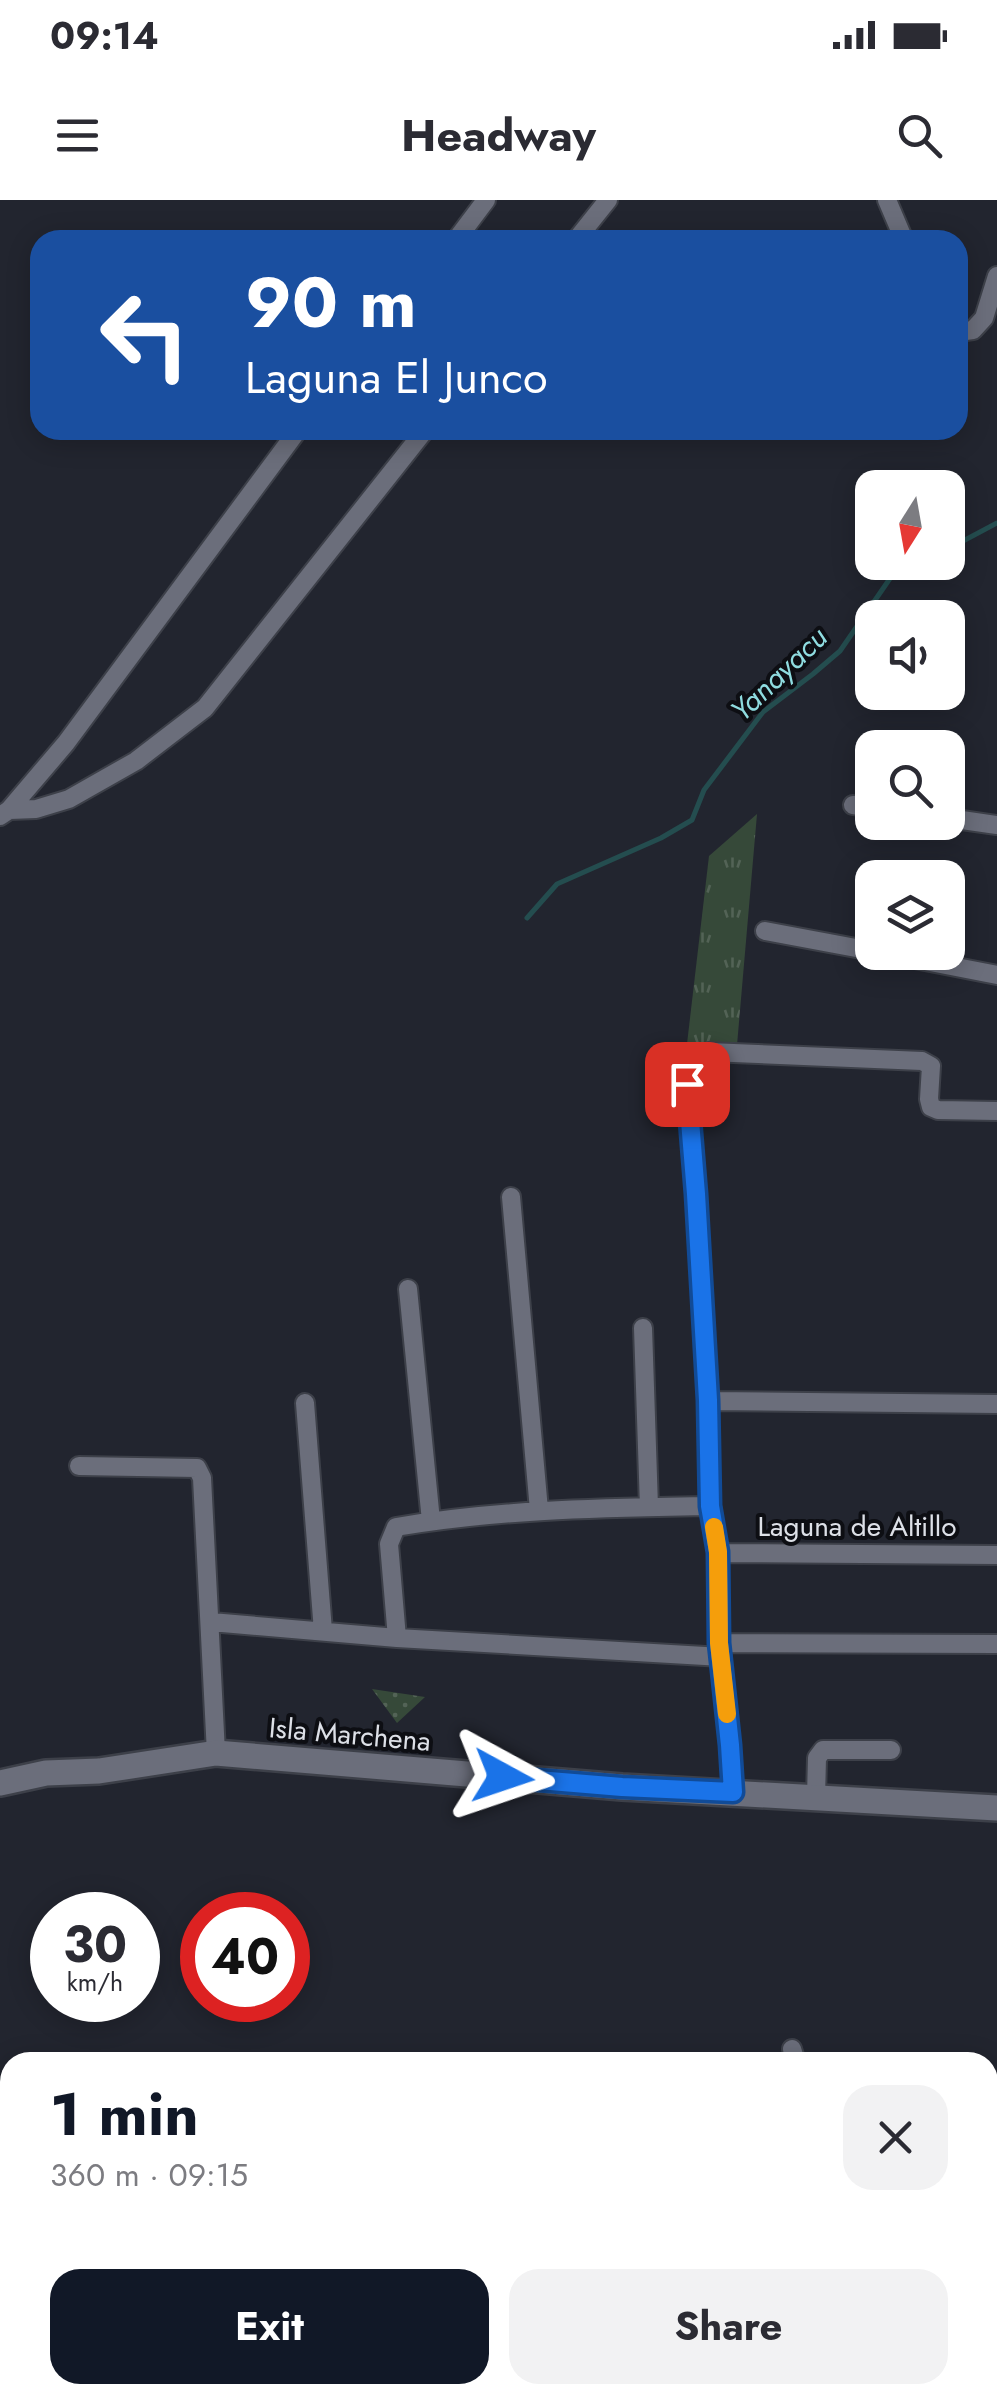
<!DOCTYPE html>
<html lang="en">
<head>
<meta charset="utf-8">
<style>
  body { margin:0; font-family:Jost,sans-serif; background:#f2f2f3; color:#2b2b33; height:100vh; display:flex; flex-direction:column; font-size:38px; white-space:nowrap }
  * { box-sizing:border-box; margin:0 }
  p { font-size:32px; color:#7c7c81 }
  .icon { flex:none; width:55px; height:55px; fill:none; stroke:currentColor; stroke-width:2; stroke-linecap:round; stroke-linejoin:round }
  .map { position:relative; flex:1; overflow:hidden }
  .drawer { position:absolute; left:0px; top:1852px; width:998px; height:352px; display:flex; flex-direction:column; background:#fff; border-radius:30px 30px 0 0; box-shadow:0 5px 25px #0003 }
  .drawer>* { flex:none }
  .guide { position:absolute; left:30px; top:30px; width:938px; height:210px; border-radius:30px; box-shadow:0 5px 25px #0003; background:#1a4fa0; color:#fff; overflow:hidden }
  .needle { width:65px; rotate:191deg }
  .controls { position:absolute; left:855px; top:270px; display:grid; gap:20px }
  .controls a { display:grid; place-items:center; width:110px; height:110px; border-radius:20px; background:#fff; box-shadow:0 5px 25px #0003; font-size:50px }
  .speed { position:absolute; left:30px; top:1692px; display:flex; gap:20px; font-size:50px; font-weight:700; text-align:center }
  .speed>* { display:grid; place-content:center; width:130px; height:130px; border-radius:50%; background:#fff; box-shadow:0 5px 25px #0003; line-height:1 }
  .speed small { font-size:25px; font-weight:400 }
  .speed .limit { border:15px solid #d22; background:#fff; color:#111 }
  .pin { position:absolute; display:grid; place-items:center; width:85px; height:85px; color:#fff; margin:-42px; border-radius:20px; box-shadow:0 5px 15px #0006 }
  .me { position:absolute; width:110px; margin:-55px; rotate:95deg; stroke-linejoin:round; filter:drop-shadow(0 0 8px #0008) }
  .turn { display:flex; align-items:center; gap:35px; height:210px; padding:0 50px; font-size:45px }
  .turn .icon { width:130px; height:130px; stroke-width:2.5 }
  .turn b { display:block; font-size:70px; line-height:85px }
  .round { display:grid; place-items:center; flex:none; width:105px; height:105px; border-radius:30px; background:#f2f2f3 }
  .head { display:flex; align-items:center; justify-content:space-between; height:170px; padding:0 50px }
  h1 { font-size:60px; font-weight:700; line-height:75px; color:#111827 }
  .button { display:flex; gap:20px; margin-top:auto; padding:20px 50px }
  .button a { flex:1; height:115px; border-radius:30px; background:#111827; color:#fff; font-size:40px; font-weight:700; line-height:115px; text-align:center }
  .button a+a { background:#f2f2f3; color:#2b2b33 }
  .status { display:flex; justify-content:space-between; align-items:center; height:70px; padding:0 50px; background:#fff; direction:ltr }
  .status svg { height:28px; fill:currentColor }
  header { display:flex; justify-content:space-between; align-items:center; height:130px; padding:0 50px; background:#fff; font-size:45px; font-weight:700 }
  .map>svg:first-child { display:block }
  .grass { fill:url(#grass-dots) }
  .park { fill:url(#park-tufts) }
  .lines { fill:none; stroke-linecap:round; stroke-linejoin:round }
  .stream { stroke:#244d4f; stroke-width:5 }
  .street-casing { stroke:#3d4049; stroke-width:22 }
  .secondary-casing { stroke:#3d4049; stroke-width:30 }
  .street { stroke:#6b6e7b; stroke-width:18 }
  .secondary { stroke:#6b6e7b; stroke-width:25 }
  .route-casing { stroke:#114b97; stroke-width:25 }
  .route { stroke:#1a73e8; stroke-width:18 }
  .slow { stroke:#f59e0b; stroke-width:18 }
  .labels { text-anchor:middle; stroke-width:8; stroke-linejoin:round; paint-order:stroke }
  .street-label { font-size:28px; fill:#dde0e7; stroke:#0d0e13 }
  .water-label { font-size:30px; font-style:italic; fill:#8fdce0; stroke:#0d0e13 }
</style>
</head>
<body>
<div class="status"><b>09:14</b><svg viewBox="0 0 49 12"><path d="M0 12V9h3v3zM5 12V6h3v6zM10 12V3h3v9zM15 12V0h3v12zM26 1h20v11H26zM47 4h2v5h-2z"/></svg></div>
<header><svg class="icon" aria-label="menu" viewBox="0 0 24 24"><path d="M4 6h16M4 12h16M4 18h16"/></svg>Headway<svg class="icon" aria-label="search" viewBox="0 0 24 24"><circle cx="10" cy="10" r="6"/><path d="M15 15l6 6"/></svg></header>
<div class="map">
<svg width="997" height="2204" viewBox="0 0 997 2204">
  <defs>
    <pattern id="grass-dots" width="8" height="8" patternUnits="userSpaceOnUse" patternTransform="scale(2.5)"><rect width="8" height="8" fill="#364939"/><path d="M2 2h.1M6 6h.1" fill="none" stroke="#536356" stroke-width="1.8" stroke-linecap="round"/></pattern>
    <pattern id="park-tufts" width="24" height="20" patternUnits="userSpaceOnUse" patternTransform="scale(2.5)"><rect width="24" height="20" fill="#364939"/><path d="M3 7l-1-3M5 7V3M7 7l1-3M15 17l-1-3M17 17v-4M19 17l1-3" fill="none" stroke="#536356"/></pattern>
  </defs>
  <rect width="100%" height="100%" fill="#22252f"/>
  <!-- grass -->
  <path class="grass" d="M372,1489L425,1497L397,1523Z"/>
  <!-- park -->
  <path class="park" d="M757,614L737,845L687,844L709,656Z"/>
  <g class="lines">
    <!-- stream -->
    <path class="stream" d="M948,349L997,323
      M527,718L557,684L661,638L692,620L704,590L763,512L813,474L840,451L891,377L920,362"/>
    <defs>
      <path id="street" d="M887,0L904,40
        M456,40L486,0
        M576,40L608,0
        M958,132L973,130L984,118L997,76
        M853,605L872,608
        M9,610L66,543L298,230
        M0,616L9,610L36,609L69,599L136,561L205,508L425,230
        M948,618L997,625
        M765,731L872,751
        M879,752L997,775
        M709,852L922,861L931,866L929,899L931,907L938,910L997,911
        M684,859L696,994L708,1201L711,1306L718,1353L719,1443L730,1545L733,1593
        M511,997L539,1310
        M408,1089L431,1321
        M643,1128L649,1307
        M708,1201L997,1204
        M305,1203L323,1431
        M79,1266L197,1268L202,1278L216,1553
        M718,1353L997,1355
        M211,1422L397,1438L722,1457
        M397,1438L389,1344L396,1327C500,1309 606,1308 711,1306
        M719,1443L997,1444
        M816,1597L817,1558L823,1550H891
        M792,1849L796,1862
        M988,1896H997
        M171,2204L174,2195
        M478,2204V2195
        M941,2204V2195"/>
      <path id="secondary" d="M0,1583L46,1573L99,1571L216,1553L622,1587L997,1608"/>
    </defs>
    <!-- street casing -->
    <use href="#street" class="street-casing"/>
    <!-- secondary casing -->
    <use href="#secondary" class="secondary-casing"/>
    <!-- street -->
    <use href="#street" class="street"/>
    <!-- secondary -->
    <use href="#secondary" class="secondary"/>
  </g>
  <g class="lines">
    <defs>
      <path id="route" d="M503,1577L622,1587L733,1592L730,1545L719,1443L718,1352L710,1306L708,1200L696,994L687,884"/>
    </defs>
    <!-- route casing -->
    <use href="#route" class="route-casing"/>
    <!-- route -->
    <use href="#route" class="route"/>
    <!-- slow -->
    <path class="slow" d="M714,1327L718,1352L719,1443L727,1514"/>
  </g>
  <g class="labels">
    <!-- street labels -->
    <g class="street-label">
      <text x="857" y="1336">Laguna de Altillo</text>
      <text transform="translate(350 1534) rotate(5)" y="10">Isla Marchena</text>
    </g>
    <!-- water labels -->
    <g class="water-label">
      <text transform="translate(779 474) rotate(-44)" y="10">Yanayacu</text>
    </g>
  </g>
</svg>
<div class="controls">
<a><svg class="needle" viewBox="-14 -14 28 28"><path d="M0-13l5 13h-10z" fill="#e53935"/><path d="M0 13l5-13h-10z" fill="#7c7c81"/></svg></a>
<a><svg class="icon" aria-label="sound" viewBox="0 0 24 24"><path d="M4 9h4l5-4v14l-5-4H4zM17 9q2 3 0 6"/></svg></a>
<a><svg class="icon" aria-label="search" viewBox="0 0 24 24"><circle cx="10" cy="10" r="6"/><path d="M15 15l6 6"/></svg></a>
<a><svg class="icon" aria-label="layers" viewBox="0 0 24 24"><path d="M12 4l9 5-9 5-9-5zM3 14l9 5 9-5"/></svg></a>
</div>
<div class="speed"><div>30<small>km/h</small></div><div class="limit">40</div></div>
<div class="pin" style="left:687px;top:884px;background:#d93025"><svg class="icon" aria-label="arrive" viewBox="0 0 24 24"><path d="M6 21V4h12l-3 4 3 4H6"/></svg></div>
<svg class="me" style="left:503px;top:1577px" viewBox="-20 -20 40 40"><path d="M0-17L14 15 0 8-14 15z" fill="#1a73e8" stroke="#fff" stroke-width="4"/></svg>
<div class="guide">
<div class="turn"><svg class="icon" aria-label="left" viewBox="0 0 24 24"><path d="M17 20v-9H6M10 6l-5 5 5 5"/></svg><div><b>90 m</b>Laguna El Junco</div></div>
</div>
<section class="drawer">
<div class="head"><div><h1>1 min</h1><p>360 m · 09:15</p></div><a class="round"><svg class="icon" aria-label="close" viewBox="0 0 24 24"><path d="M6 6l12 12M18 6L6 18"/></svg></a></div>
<div class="button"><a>Exit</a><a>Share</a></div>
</section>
</div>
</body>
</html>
